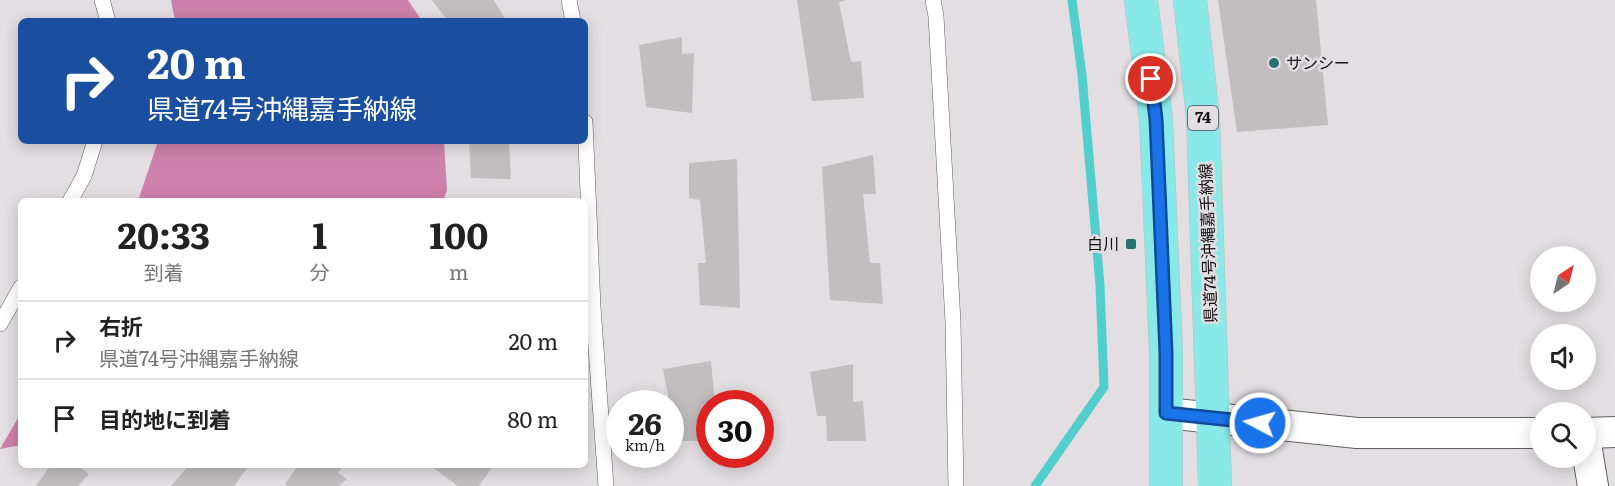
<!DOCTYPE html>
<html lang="ja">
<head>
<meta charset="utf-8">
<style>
  body { margin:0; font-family:Literata,"Noto Sans JP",serif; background:#f6f6f6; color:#222; height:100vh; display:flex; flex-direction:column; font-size:22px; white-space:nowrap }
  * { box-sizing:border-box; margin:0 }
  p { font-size:20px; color:#767676 }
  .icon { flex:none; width:33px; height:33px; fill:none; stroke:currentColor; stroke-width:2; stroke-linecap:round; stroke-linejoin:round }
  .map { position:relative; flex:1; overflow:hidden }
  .details { position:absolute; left:18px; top:198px; width:570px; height:270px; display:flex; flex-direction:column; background:#fff; border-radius:9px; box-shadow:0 3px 15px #0003 }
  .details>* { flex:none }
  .guide { position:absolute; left:18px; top:18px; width:570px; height:126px; border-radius:9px; box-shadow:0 3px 15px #0003; background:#1a4fa0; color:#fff; overflow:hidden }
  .needle { width:39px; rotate:35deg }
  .controls { position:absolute; left:1530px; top:246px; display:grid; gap:12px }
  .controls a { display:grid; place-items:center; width:66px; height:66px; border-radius:50%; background:#fff; box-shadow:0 3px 15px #0003; font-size:30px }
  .speed { position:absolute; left:606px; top:390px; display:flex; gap:12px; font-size:30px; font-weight:700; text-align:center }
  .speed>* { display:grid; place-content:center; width:78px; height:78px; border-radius:50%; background:#fff; box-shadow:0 3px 15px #0003; line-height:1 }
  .speed small { font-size:15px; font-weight:400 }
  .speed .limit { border:9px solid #d22; background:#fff; color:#111 }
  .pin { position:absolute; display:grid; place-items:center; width:51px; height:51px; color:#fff; margin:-26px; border:3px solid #fff; border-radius:50%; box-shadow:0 2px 6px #0007 }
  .me { position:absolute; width:66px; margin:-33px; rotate:276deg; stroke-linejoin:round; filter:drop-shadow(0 0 4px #0008) }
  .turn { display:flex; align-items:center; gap:21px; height:126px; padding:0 30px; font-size:27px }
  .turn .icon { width:78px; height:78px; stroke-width:2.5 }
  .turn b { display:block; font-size:42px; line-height:51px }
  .eta { display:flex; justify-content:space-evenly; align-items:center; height:102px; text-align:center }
  .eta b { font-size:36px; font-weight:700; line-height:42px }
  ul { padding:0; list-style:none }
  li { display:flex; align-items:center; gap:18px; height:78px; padding:0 30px; border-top:2px solid #e0e0e0 }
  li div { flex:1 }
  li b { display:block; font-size:22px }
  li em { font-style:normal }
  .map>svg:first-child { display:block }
  .forest { fill:#ce81ac }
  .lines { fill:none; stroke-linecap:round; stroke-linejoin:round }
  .stream { stroke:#52cecc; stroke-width:9 }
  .building { fill:#c2bdbf }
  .service-casing { stroke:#635f61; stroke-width:16 }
  .minor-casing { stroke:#635f61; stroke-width:32 }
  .primary-casing { stroke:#bdbcbc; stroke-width:34 }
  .service { stroke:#fff; stroke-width:15 }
  .minor { stroke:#fff; stroke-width:30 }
  .primary { stroke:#88e9e8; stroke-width:33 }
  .route-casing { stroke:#114b97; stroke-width:15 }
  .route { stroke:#1a73e8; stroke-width:10 }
  .poi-dot { fill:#287271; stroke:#e3dee1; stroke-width:2 }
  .labels { text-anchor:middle; stroke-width:5; stroke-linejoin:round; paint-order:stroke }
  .shield { fill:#e3dee1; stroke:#514e4f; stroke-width:1.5 }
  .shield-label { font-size:15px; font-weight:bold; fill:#121011 }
  .poi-label { font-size:16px; fill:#121011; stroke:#e3dee1; text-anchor:start }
  .street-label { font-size:16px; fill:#121011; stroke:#e3dee1 }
</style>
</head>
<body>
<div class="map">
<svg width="1615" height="486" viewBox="0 0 1615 486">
  <rect width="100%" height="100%" fill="#e3dee1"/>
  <!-- forest -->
  <path class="forest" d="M171,0H408L422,21H175Z
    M158,141H444L447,190L443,201H138Z
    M21,413V445L0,449Z"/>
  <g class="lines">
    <!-- stream -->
    <path class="stream" d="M1035,486L1104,387L1100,285L1082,75L1072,0"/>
  </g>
  <!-- building -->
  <path class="building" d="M432,0H494L506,21H461L459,18L448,21Z
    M797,0H846L839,2L851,62L861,61L864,98L812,101Z
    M1218,0H1316L1328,125L1237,132Z
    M682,37V54L694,53L692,113L646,107L639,45Z
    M469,141H517V144H509L511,179L471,178Z
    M873,155L876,194H863L870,263H880L883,304L830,300L822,167Z
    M737,159L740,308L700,305L698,263H706L700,200L689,198V163Z
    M711,361L715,404H710V419H705L708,441H670V404L662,403L669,401L663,369Z
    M853,364V402L863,401L866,441H827L826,416H817L810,372Z
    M51,465H77L89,474L78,486H36Z
    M189,465H245L248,467L234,486H171Z
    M298,465H344L338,473L347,479L339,486H287L285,484Z
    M434,465H494L479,486H458L432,467Z"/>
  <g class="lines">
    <defs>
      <path id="service" d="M102,0L108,21
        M569,0L573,21
        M933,0L936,16L953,322L956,486
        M585,122L593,307L606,486
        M70,201L84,176L95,141
        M0,324L21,287"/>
      <path id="minor" d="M1166,413L1357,433H1540
        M1586,433L1615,432
        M1586,444L1593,486"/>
      <path id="primary" d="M1141,0L1156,119L1166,353V486
        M1190,0L1203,118L1215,486"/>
    </defs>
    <!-- service casing -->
    <use href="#service" class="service-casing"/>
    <!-- minor casing -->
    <use href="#minor" class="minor-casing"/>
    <!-- primary casing -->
    <use href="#primary" class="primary-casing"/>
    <!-- service -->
    <use href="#service" class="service"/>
    <!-- minor -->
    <use href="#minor" class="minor"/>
    <!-- primary -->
    <use href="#primary" class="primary"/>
  </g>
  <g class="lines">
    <defs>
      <path id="route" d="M1151,79L1156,119L1166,353V413L1260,423"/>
    </defs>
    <!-- route casing -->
    <use href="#route" class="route-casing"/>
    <!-- route -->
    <use href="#route" class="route"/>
  </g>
  <!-- markers -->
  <g class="poi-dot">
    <circle cx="1274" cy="63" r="6"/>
    <rect x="1125" y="238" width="12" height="12" rx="3"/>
  </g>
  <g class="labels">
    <!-- shield labels -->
    <rect class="shield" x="1188" y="106" width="30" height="24" rx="4.5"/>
    <g class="shield-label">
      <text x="1203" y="123">74</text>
    </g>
    <!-- poi labels -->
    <g class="poi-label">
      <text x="1286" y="69">サンシー</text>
      <text x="1119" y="250" text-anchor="end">白川</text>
    </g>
    <!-- street labels -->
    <g class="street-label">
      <text transform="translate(1208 243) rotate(-92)" y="6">県道74号沖縄嘉手納線</text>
    </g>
  </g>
</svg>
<div class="controls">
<a><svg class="needle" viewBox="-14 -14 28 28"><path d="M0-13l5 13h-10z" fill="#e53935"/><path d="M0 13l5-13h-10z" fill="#767676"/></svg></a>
<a><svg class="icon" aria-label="sound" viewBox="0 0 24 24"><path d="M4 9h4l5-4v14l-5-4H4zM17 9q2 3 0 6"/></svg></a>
<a><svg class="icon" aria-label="search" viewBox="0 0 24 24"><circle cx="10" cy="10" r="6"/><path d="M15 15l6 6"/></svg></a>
</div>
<div class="speed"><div>26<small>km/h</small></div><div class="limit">30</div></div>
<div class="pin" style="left:1151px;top:79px;background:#d93025"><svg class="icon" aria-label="arrive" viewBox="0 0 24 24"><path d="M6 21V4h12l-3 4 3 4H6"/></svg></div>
<svg class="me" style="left:1260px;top:423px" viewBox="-20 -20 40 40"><circle r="17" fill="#1a73e8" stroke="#fff" stroke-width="3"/><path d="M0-11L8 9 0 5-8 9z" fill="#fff"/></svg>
<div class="guide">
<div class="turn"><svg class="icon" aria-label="right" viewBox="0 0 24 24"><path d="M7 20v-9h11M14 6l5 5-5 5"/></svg><div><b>20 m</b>県道74号沖縄嘉手納線</div></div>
</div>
<section class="details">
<div class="eta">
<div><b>20:33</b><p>到着</p></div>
<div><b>1</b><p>分</p></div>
<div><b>100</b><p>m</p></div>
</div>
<ul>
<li><svg class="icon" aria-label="right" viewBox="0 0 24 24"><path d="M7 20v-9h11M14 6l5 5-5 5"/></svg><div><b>右折</b><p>県道74号沖縄嘉手納線</p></div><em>20 m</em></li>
<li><svg class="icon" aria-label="arrive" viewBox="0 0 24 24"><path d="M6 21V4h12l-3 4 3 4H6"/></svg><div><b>目的地に到着</b></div><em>80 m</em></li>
</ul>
</section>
</div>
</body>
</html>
